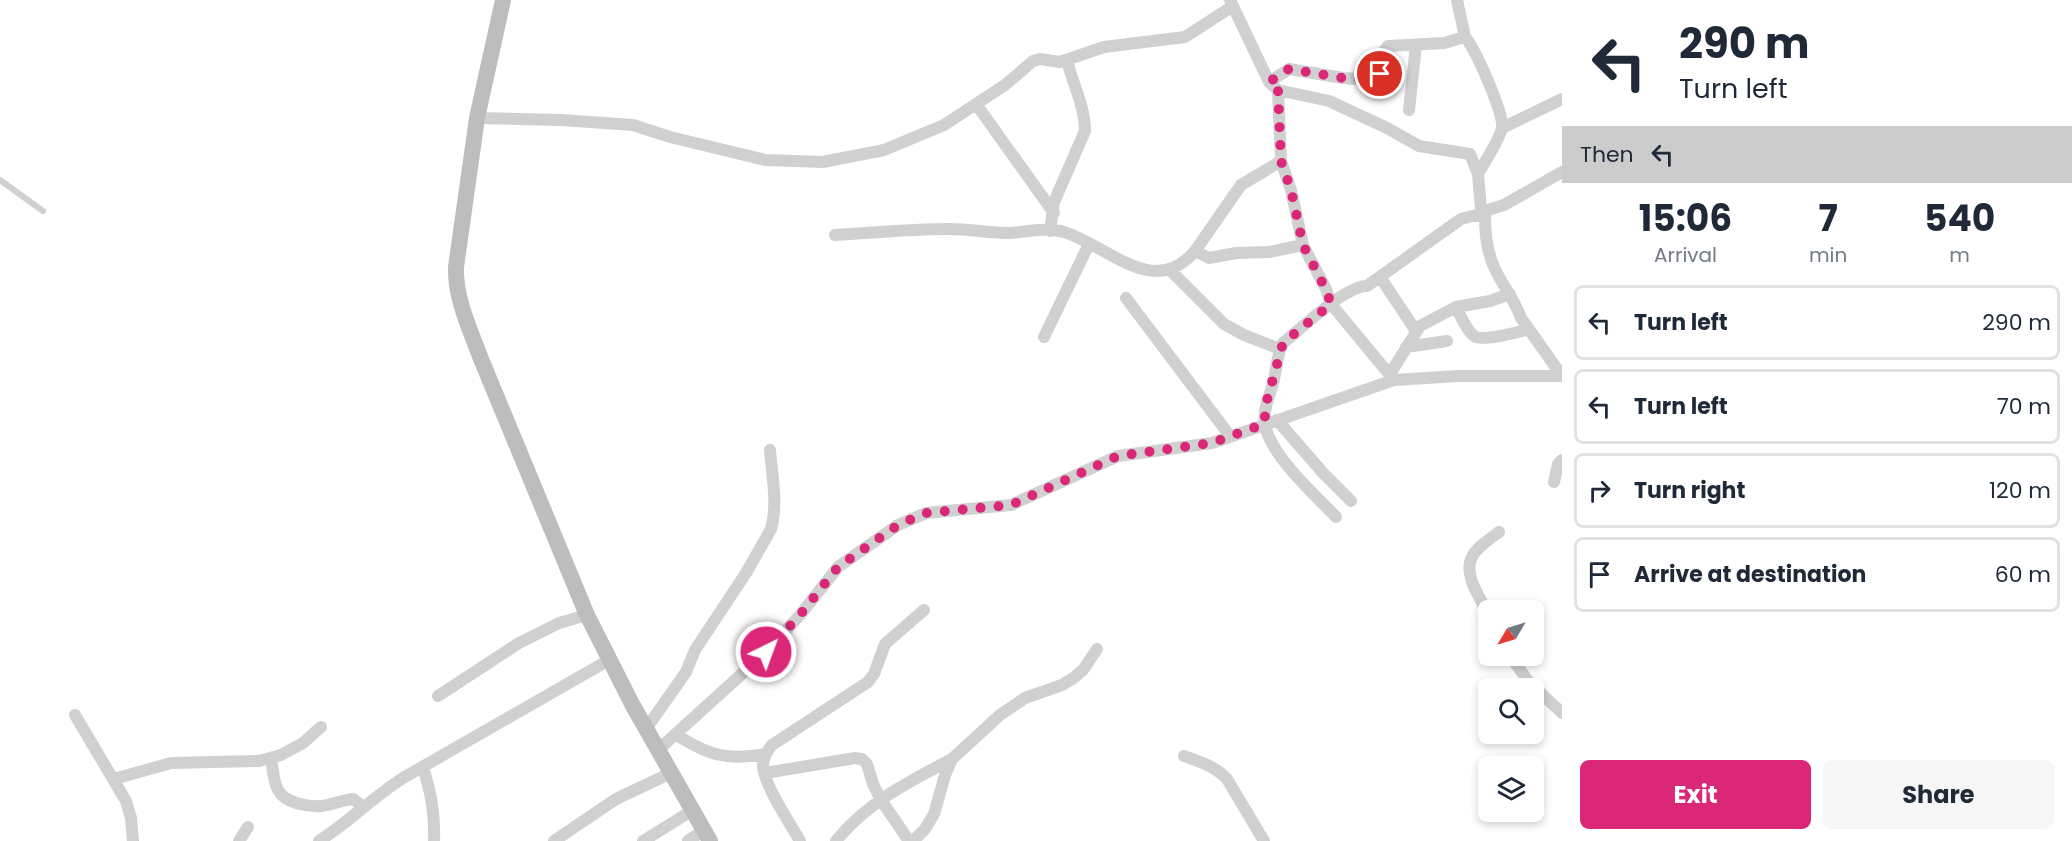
<!DOCTYPE html>
<html lang="en">
<head>
<meta charset="utf-8">
<style>
  body { margin:0; font-family:Poppins,sans-serif; background:#f6f6f7; color:#1f2937; height:100vh; display:flex; flex-direction:column; font-size:22px; white-space:nowrap }
  * { box-sizing:border-box; margin:0 }
  p { font-size:20px; color:#747a83 }
  .icon { flex:none; width:33px; height:33px; fill:none; stroke:currentColor; stroke-width:2; stroke-linecap:round; stroke-linejoin:round }
  .map { position:relative; flex:1; overflow:hidden }
  .details { display:flex; flex-direction:column; background:#fff; width:510px }
  .details>* { flex:none }
  .banner { background:#fff; color:#1f2937; overflow:hidden }
  .needle { width:39px; rotate:232deg }
  .buttons { position:absolute; left:1478px; top:600px; display:grid; gap:12px }
  .buttons a { display:grid; place-items:center; width:66px; height:66px; border-radius:9px; background:#fff; box-shadow:0 3px 9px #0003; font-size:30px }
  .pin { position:absolute; display:grid; place-items:center; width:51px; height:51px; color:#fff; margin:-26px; border:3px solid #fff; border-radius:50%; box-shadow:0 2px 6px #0007 }
  .me { position:absolute; width:66px; margin:-33px; rotate:42deg; stroke-linejoin:round; filter:drop-shadow(0 0 4px #0008) }
  .turn { display:flex; align-items:center; gap:21px; height:126px; padding:0 18px; font-size:27px }
  .turn .icon { width:78px; height:78px; stroke-width:2.5 }
  .turn b { display:block; font-size:42px; line-height:51px }
  .then { display:flex; align-items:center; height:57px; padding:0 18px; background:#0003; gap:12px; font-size:22px }
  .eta { display:flex; justify-content:space-evenly; align-items:center; height:102px; text-align:center }
  .eta b { font-size:36px; font-weight:700; line-height:42px }
  .button { display:flex; gap:12px; margin-top:auto; padding:12px 18px }
  .button a { flex:1; height:69px; border-radius:9px; background:#db2777; color:#fff; font-size:24px; font-weight:700; line-height:69px; text-align:center }
  .button a+a { background:#f6f6f7; color:#1f2937 }
  ul { padding:0; list-style:none }
  li { display:flex; align-items:center; gap:18px; height:75px; margin:0 12px 9px; padding:0 6px; border:3px solid #e0e1e3; border-radius:9px }
  li div { flex:1 }
  li b { display:block; font-size:22px }
  li em { font-style:normal }
  main { display:flex; flex:1; min-height:0 }
  .map>svg:first-child { display:block }
  .lines { fill:none; stroke-linecap:round; stroke-linejoin:round }
  .lane { stroke:#d0d0d0; stroke-width:6 }
  .street { stroke:#d0d0d0; stroke-width:12 }
  .secondary { stroke:#bdbdbd; stroke-width:16 }
  .route { stroke:#db2777; stroke-width:10; stroke-dasharray:0 18 }
</style>
</head>
<body>
<main>
<div class="map">
<svg width="1562" height="841" viewBox="0 0 1562 841">
  <rect width="100%" height="100%" fill="#fff"/>
  <g class="lines">
    <!-- lane -->
    <path class="lane" d="M0,180L43,211"/>
    <!-- street -->
    <path class="street" d="M1230,0L1269,82L1278,90L1329,101L1387,128L1419,146L1470,154L1478,174L1481,209L1485,211L1504,205L1562,172
      M1457,0L1465,37
      M1269,82L1289,69L1343,78L1373,80C1385,72 1378,55 1388,46L1444,43L1465,37C1475,48 1504,113 1502,128C1499,141 1485,161 1478,174
      M1278,90L1281,161L1291,190L1303,245L1326,289L1331,304L1394,380
      M976,104L1054,213
      M1409,110L1416,45
      M477,118L561,120L633,125L670,137L765,160L823,162L884,150L944,125L1005,85L1033,61L1040,59L1060,62L1104,47L1185,37L1233,6
      M1502,128L1562,99
      M1485,211C1485,232 1486,248 1494,267C1502,285 1515,300 1521,318L1562,376
      M1050,231L1054,202L1085,131C1085,107 1073,84 1067,61
      M835,235C872,233 909,229 945,229C966,228 988,233 1009,233C1026,232 1047,227 1064,232C1107,245 1154,300 1195,251L1241,185L1281,161
      M1195,251L1209,258L1236,253L1269,252L1303,245
      M1171,271L1224,324L1244,335L1280,349
      M1380,277L1416,331
      M1126,298L1230,436
      M1456,307C1461,316 1466,330 1474,336C1482,342 1519,332 1529,329
      M1044,337L1089,244
      M1406,347L1447,341
      M1390,374L1420,326L1456,307L1490,301L1510,294
      M1277,420L1324,474L1351,501
      M1554,482L1558,464L1562,460
      M1336,517C1314,494 1271,456 1265,425C1262,410 1271,394 1274,379C1277,367 1277,354 1283,343C1302,328 1345,286 1367,286L1461,219L1476,215L1485,217
      M1488,614C1481,599 1464,576 1471,559C1475,548 1490,539 1499,532
      M1510,656L1529,682L1562,713
      M438,696L519,643L559,623L587,615
      M75,715L126,801L131,818L133,841
      M646,729L686,672L695,650L746,573L771,529C778,505 772,475 770,450
      M675,734C708,755 726,761 765,754
      M658,750L766,652L800,615L838,567L898,525L926,513L1011,505L1118,456L1212,443L1394,380L1459,376H1562
      M1184,756C1200,762 1215,766 1227,779L1264,841
      M271,758C273,768 273,781 278,790C285,803 307,807 321,806C332,805 342,800 353,799L363,807
      M423,767C431,793 435,814 434,841
      M765,773L855,758L862,759L867,764L873,784L881,800L909,841
      M114,779L171,763L259,761L281,755L303,743L321,727
      M239,841L248,827
      M319,841C349,822 373,797 403,778L609,660
      M554,841L616,799L671,773
      M643,841L693,810
      M688,841L704,830
      M800,841C790,823 764,785 763,766C763,757 767,751 772,745L868,682L874,674L885,644L924,610
      M836,841C866,803 910,781 952,759
      M913,841L925,829L934,814L945,775L952,759L1000,715L1025,698L1062,685L1072,679L1083,670L1097,649"/>
    <!-- secondary -->
    <path class="secondary" d="M503,0L477,118L456,267C455,299 470,329 481,359L587,615L632,704L710,841"/>
  </g>
  <g class="lines">
    <!-- route -->
    <path class="route" d="M766,652L800,615L838,567L898,525L926,513L1011,505L1118,456L1212,443L1264,424L1267,400L1283,343L1331,304L1326,290L1303,245L1291,190L1281,161L1278,90L1269,82L1289,69L1343,78L1372,80L1380,74"/>
  </g>
</svg>
<div class="buttons">
<a><svg class="needle" viewBox="-14 -14 28 28"><path d="M0-13l5 13h-10z" fill="#e53935"/><path d="M0 13l5-13h-10z" fill="#747a83"/></svg></a>
<a><svg class="icon" aria-label="search" viewBox="0 0 24 24"><circle cx="10" cy="10" r="6"/><path d="M15 15l6 6"/></svg></a>
<a><svg class="icon" aria-label="layers" viewBox="0 0 24 24"><path d="M12 4l9 5-9 5-9-5zM3 14l9 5 9-5"/></svg></a>
</div>
<div class="pin" style="left:1380px;top:74px;background:#d93025"><svg class="icon" aria-label="arrive" viewBox="0 0 24 24"><path d="M6 21V4h12l-3 4 3 4H6"/></svg></div>
<svg class="me" style="left:766px;top:652px" viewBox="-20 -20 40 40"><circle r="17" fill="#db2777" stroke="#fff" stroke-width="3"/><path d="M0-11L8 9 0 5-8 9z" fill="#fff"/></svg>
</div>
<section class="details">
<div class="banner">
<div class="turn"><svg class="icon" aria-label="left" viewBox="0 0 24 24"><path d="M17 20v-9H6M10 6l-5 5 5 5"/></svg><div><b>290 m</b>Turn left</div></div>
<div class="then">Then<svg class="icon" aria-label="left" viewBox="0 0 24 24"><path d="M17 20v-9H6M10 6l-5 5 5 5"/></svg></div>
</div>
<div class="eta">
<div><b>15:06</b><p>Arrival</p></div>
<div><b>7</b><p>min</p></div>
<div><b>540</b><p>m</p></div>
</div>
<ul>
<li><svg class="icon" aria-label="left" viewBox="0 0 24 24"><path d="M17 20v-9H6M10 6l-5 5 5 5"/></svg><div><b>Turn left</b></div><em>290 m</em></li>
<li><svg class="icon" aria-label="left" viewBox="0 0 24 24"><path d="M17 20v-9H6M10 6l-5 5 5 5"/></svg><div><b>Turn left</b></div><em>70 m</em></li>
<li><svg class="icon" aria-label="right" viewBox="0 0 24 24"><path d="M7 20v-9h11M14 6l5 5-5 5"/></svg><div><b>Turn right</b></div><em>120 m</em></li>
<li><svg class="icon" aria-label="arrive" viewBox="0 0 24 24"><path d="M6 21V4h12l-3 4 3 4H6"/></svg><div><b>Arrive at destination</b></div><em>60 m</em></li>
</ul>
<div class="button"><a>Exit</a><a>Share</a></div>
</section>
</main>
</body>
</html>
